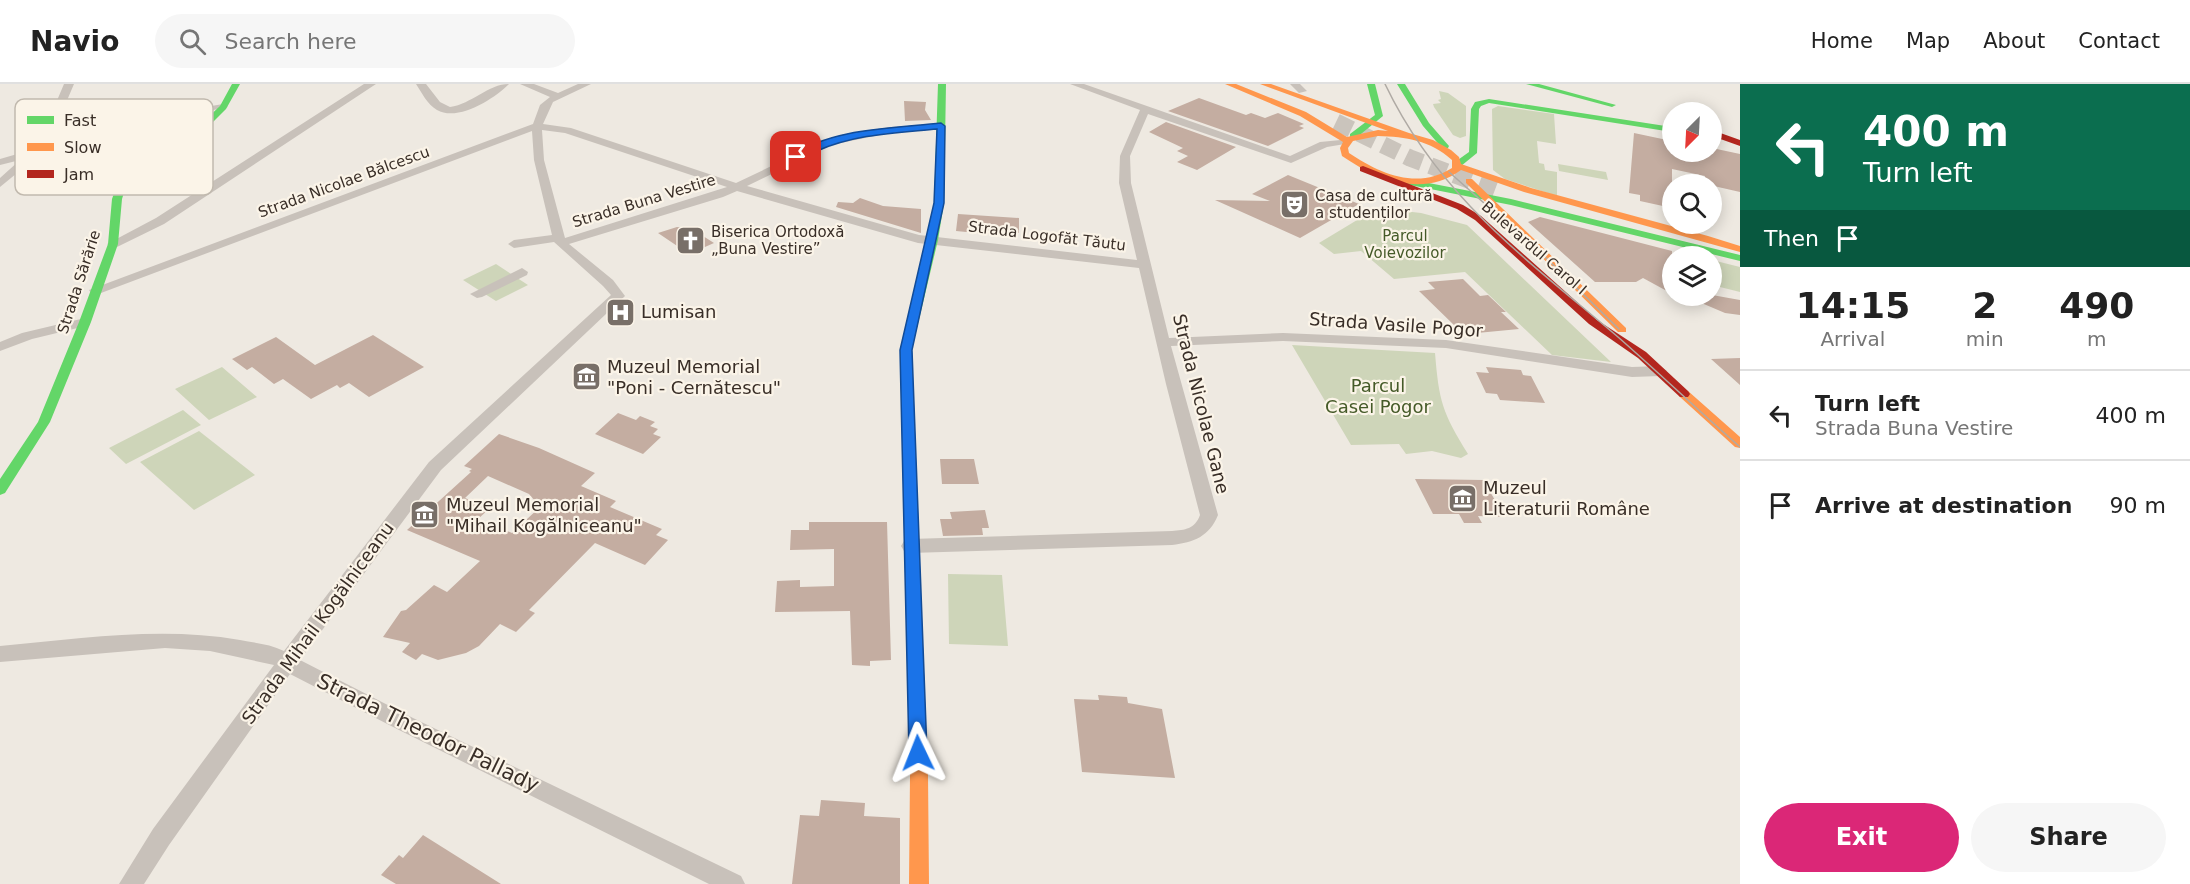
<!DOCTYPE html>
<html lang="en">
<head>
<meta charset="utf-8">
<style>
  body { margin:0; font-family:"DejaVu Sans",sans-serif; background:#f6f6f6; color:#222; height:100vh; display:flex; flex-direction:column; font-size:22px; white-space:nowrap }
  * { box-sizing:border-box; margin:0 }
  p { font-size:20px; color:#767676 }
  .icon { flex:none; width:33px; height:33px; fill:none; stroke:currentColor; stroke-width:2; stroke-linecap:round; stroke-linejoin:round }
  .map { position:relative; flex:1; overflow:hidden }
  .sheet { display:flex; flex-direction:column; background:#fff; width:450px }
  .sheet>* { flex:none }
  .hud { background:#0b6e4f; color:#fff; overflow:hidden }
  .needle { width:39px; rotate:204deg }
  .controls { position:absolute; left:1662px; top:18px; display:grid; gap:12px }
  .controls a { display:grid; place-items:center; width:60px; height:60px; border-radius:50%; background:#fff; box-shadow:0 3px 15px #0003; font-size:30px }
  .pin { position:absolute; display:grid; place-items:center; width:51px; height:51px; color:#fff; margin:-26px; border-radius:12px; box-shadow:0 3px 9px #0006 }
  .me { position:absolute; width:66px; margin:-33px; rotate:358deg; stroke-linejoin:round; filter:drop-shadow(0 0 4px #0008) }
  .turn { display:flex; align-items:center; gap:21px; height:126px; padding:0 24px; font-size:27px }
  .turn .icon { width:78px; height:78px; stroke-width:2.5 }
  .turn b { display:block; font-size:42px; line-height:51px }
  .then { display:flex; align-items:center; height:57px; padding:0 24px; background:#0003; gap:12px; font-size:22px }
  .eta { display:flex; justify-content:space-evenly; align-items:center; height:102px; text-align:center }
  .eta b { font-size:36px; font-weight:700; line-height:42px }
  .action { display:flex; gap:12px; margin-top:auto; padding:12px 24px }
  .action a { flex:1; height:69px; border-radius:36px; background:#db2777; color:#fff; font-size:24px; font-weight:700; line-height:69px; text-align:center }
  .action a+a { background:#f6f6f6; color:#222 }
  ul { padding:0; list-style:none }
  li { display:flex; align-items:center; gap:18px; height:90px; padding:0 24px; border-top:2px solid #e0e0e0 }
  li div { flex:1 }
  li b { display:block; font-size:22px }
  li em { font-style:normal }
  header { display:flex; align-items:center; gap:36px; box-sizing:border-box; height:84px; padding:0 30px; background:#fff; border-bottom:2px solid #e0e0e0 }
  header strong { font-size:28px }
  nav { display:flex; gap:33px; margin-inline-start:auto; font-size:21px }
  .search { width:420px; height:54px; background:#f6f6f6; display:flex; align-items:center; gap:15px; box-sizing:border-box; padding:0 21px; border-radius:33px; color:#767676; font-size:22px }
  main { display:flex; flex:1; min-height:0 }
  .map>svg:first-child { display:block }
  .green { fill:#ced5b9 }
  .building { fill:#c4ada1; fill-rule:evenodd }
  .lines { fill:none; stroke-linecap:round; stroke-linejoin:round }
  .primary-tunnel { stroke:#cac4bc; stroke-width:17; stroke-dasharray:17 9; stroke-linecap:butt }
  .street { fill:#c8c1ba; fill-rule:evenodd }
  .fast { fill:#63d668; fill-rule:evenodd }
  .slow { fill:#ff974d; fill-rule:evenodd }
  .jam { fill:#b3261e; fill-rule:evenodd }
  .tram { stroke:#afaaa4; stroke-width:1.5 }
  .route { fill:#1a73e8; stroke:#114b97; stroke-width:1.5 }
  .labels { text-anchor:middle; stroke-width:4.5; stroke-linejoin:round; paint-order:stroke }
  .far-street-label { font-size:15px; fill:#392e27; stroke:#fbf4e8 }
  .far-poi-label { font-size:15px; fill:#392e27; stroke:#fbf4e8; text-anchor:start }
  .far-park-label { font-size:15px; fill:#455a28; stroke:#fbf4e8 }
  .poi-label { font-size:18px; fill:#392e27; stroke:#fbf4e8; text-anchor:start }
  .street-label { font-size:18px; fill:#392e27; stroke:#fbf4e8 }
  .park-label { font-size:18px; fill:#455a28; stroke:#fbf4e8 }
  .near-street-label { font-size:21px; fill:#392e27; stroke:#fbf4e8 }
  .key { fill:#fbf4e8; stroke:#c1b9ae; stroke-width:1.5 }
  .key-label { font-size:16px; fill:#392e27 }
</style>
</head>
<body>
<header>
<strong>Navio</strong>
<div class="search"><svg class="icon" aria-label="search" viewBox="0 0 24 24"><circle cx="10" cy="10" r="6"/><path d="M15 15l6 6"/></svg>Search here</div>
<nav><a>Home</a><a>Map</a><a>About</a><a>Contact</a></nav>
</header>
<main>
<div class="map">
<svg width="1740" height="800" viewBox="0 0 1740 800">
  <rect width="100%" height="100%" fill="#eee9e1"/>
  <!-- green -->
  <path class="green" d="M1439,7L1448,9L1466,22V52L1460,54L1453,51L1434,23L1433,20L1441,19L1438,16L1441,15Z
    M1498,22L1554,30L1556,60L1537,57L1539,79L1544,80L1545,86L1557,88V112L1505,95L1493,86L1492,25Z
    M1558,80L1606,88L1608,96L1559,87Z
    M1377,124L1421,129L1467,141L1611,278L1552,271L1465,188L1394,195L1361,167L1334,170L1319,159Z
    M1712,176L1740,183V208L1712,201Z
    M496,180L528,201L496,217L463,196Z
    M1292,261L1435,269C1439,317 1442,328 1468,370L1461,374L1432,367L1406,370L1399,360L1351,361Z
    M222,283L257,313L209,336L175,305Z
    M183,326L201,341L126,380L109,364Z
    M199,347L255,391L194,426L140,378Z
    M948,490L1002,491L1008,562L949,560Z"/>
  <!-- building -->
  <path class="building" d="M1199,14L1246,31L1251,29L1265,34L1278,29L1304,40L1299,42L1304,44L1268,62L1168,27Z
    M904,17L926,18L925,26L931,36L905,37Z
    M1166,38L1236,63L1197,86L1177,78L1188,72L1177,67L1183,64L1149,48Z
    M1634,49L1667,56V62L1672,63V68H1712V64L1740,70V108L1705,100V92L1672,85V124L1640,117V111L1629,109Z
    M1288,91L1359,120L1300,154L1215,116L1270,117L1252,110Z
    M860,114L883,122L921,125V149L836,123L838,118L853,119Z
    M958,130L1019,134V149L1008,148V152L956,147Z
    M1540,133L1672,167V202L1665,206L1643,194L1636,198H1595L1528,138Z
    M677,143L692,145L714,159L689,170L658,149Z
    M1463,195L1480,212L1488,211L1506,228H1501L1519,245L1477,249L1470,242L1456,243L1419,207L1435,205L1428,198Z
    M1712,211L1740,216V231L1725,229L1685,212Z
    M373,251L424,283L369,313L349,299L340,304L337,301L311,315L283,295L274,300L252,283L247,286L232,275L276,253L315,281Z
    M1740,274V301L1711,275Z
    M1486,283L1521,286L1523,291L1531,292L1545,319L1500,316L1497,310L1486,309L1476,288L1489,289Z
    M618,329L636,336L640,332L655,338L650,342L658,345L653,350L661,353L643,370L595,350Z
    M499,350L539,364L595,389L581,402L616,417L610,423L662,445L656,451L668,456L645,481L595,459L529,526L535,529L516,548L500,540L479,562L466,569L438,576L422,570L416,576L402,568L410,559L383,553L401,527L406,526L434,501L447,508L480,477L407,446L471,388L469,387L472,385L464,382ZM488,392L529,410L540,423L512,449L478,435L490,424L465,414Z
    M940,375H974L979,400H942Z
    M1415,395L1483,396L1505,433L1478,432L1482,439H1464L1459,430H1433Z
    M985,426L989,444H982L983,451L943,452L940,435H952L950,428Z
    M809,438H887L891,576L870,577V582L852,581L850,527L775,528L777,497L800,496V503L834,502V465L790,466L791,446H809Z
    M1098,611L1127,613L1128,619L1162,625L1175,694L1082,688L1074,615L1099,616Z
    M821,716L865,719L864,732L900,734V800H792L800,731L819,732Z
    M423,751L501,800H396L381,791L399,771L403,774Z"/>
  <g class="lines">
    <!-- primary-tunnel -->
    <path class="primary-tunnel" d="M1336,38L1410,74L1495,106"/>
    <!-- street -->
    <path class="street" d="M64,0H74L48,61L154,32L223,20L228,23L155,38L39,71L0,103V94L20,76L0,81V75L31,66L39,59Z
      M364,0H376L164,140L117,163L113,164L107,160L156,134Z
      M416,0H426L440,18L450,23C472,20 488,0 509,0C494,15 458,38 437,26C427,20 422,9 416,0Z
      M520,0H534L558,9L578,0H591L553,18L543,40L571,44L736,99L824,57L889,43L945,40V44L941,45L889,49L831,61L747,102L919,151L1137,176L1119,99L1120,72L1140,26L1070,0H1084L1290,72L1320,58L1351,55V59L1327,63L1291,79L1148,30L1130,72L1131,99L1169,254L1283,249L1446,256L1632,283L1660,282L1667,287L1660,292L1632,293L1446,264L1283,257L1171,262L1218,431C1209,453 1194,458 1172,461L910,469L904,467L901,462L904,457L910,455L1172,447C1185,446 1195,445 1200,431L1166,300L1139,184L918,159L737,107L723,113L569,160L613,196L625,212L441,386L300,576L413,634L741,792L745,800H709L399,646L290,590L169,761L144,800H119L153,745L274,581L210,567L165,564L0,578V562C80,555 160,542 240,556C255,559 270,560 284,567L429,378L611,211L603,202L554,158L514,164L508,160L514,156L552,151L534,76L532,47L101,209H91L89,206L533,40L540,21L550,13ZM542,46L565,49L727,103L565,154L544,76Z
      M1290,0H1300L1307,7L1299,9Z
      M522,184L528,188L527,191L482,213L477,214L470,210Z
      M85,234L90,235V241L32,255L0,267V258L22,249Z"/>
    <!-- fast -->
    <path class="fast" d="M232,0H240L226,25L208,43L157,75L127,99L122,115L118,160L91,238L50,338L5,409L0,411V395L38,338L79,238L108,160L112,115L118,98L151,71L202,39L220,22Z
      M938,0H946L944,119L938,156L912,265L914,333L908,337L902,333L900,265L928,156L934,119Z
      M1367,0H1375L1383,32L1356,54H1350V50L1375,31Z
      M1397,0H1405L1429,39L1449,62L1448,64H1442L1423,42Z
      M1526,0H1539L1616,21L1612,23Z
      M1489,15L1672,43V48L1489,19L1481,22L1479,25L1477,69L1461,82H1455V78L1469,68L1471,25L1475,18Z
      M1403,94L1511,115L1740,171V177L1511,121L1400,99V95Z"/>
    <!-- slow -->
    <path class="slow" d="M1225,0H1236L1306,28L1347,53L1378,46L1388,47L1260,0H1271L1409,49L1433,56L1451,66L1459,73L1461,80L1531,104L1708,152L1740,162V168L1524,108L1461,86C1423,114 1377,96 1342,72L1340,64L1343,58L1300,32ZM1378,52C1406,53 1430,56 1452,76V84C1418,106 1380,90 1349,69L1348,64L1353,57Z
      M1466,95H1472L1626,244V248H1618L1466,99Z
      M1684,306L1688,307L1740,353V364L1735,363L1680,313L1678,310Z
      M908,329L914,333L928,691L929,800H909L910,691L902,333Z"/>
    <!-- jam -->
    <path class="jam" d="M1712,46L1740,56V62L1712,52Z
      M1363,82L1463,121L1481,132L1597,236L1646,268L1688,307L1690,310L1688,313H1680L1638,274L1589,240L1475,136L1457,125L1360,87V83Z"/>
    <!-- tram -->
    <path class="tram" d="M1385,0C1439,113 1525,174 1618,253C1659,289 1699,327 1740,363
      M1449,88L1546,174L1619,245"/>
  </g>
  <!-- route -->
  <path class="route" d="M941,39L945,42L944,119L912,266L927,669L924,675L918,677L912,675L909,669L900,266L934,119L937,45C896,49 855,50 817,67C809,71 799,78 792,73C827,44 897,44 941,39Z"/>
  <!-- icons -->
  <defs>
    <symbol id="theatre-square" viewBox="-11 -11 22 22"><rect x="-9" y="-9" width="18" height="18" rx="4" fill="#786f68" stroke="#fbf4e8"/><path d="M-5-5.5Q0-4 5-5.5V0Q5 5 0 6Q-5 5-5 0ZM-3.3-2.5H-1v1.5H-3.3ZM1-2.5H3.3v1.5H1ZM-2.8 1Q0 5.5 2.8 1Z" fill="#fff"/></symbol>
    <symbol id="church-square" viewBox="-11 -11 22 22"><rect x="-9" y="-9" width="18" height="18" rx="4" fill="#786f68" stroke="#fbf4e8"/><path d="M-1.2-6h2.4v3.5h3.3v2.4h-3.3V6h-2.4V-.1h-3.3v-2.4h3.3Z" fill="#fff"/></symbol>
    <symbol id="hospital-square" viewBox="-11 -11 22 22"><rect x="-9" y="-9" width="18" height="18" rx="4" fill="#786f68" stroke="#fbf4e8"/><path d="M-5-5h3v3.5h4V-5h3V5h-3V1.5h-4V5h-3Z" fill="#fff"/></symbol>
    <symbol id="museum-square" viewBox="-11 -11 22 22"><rect x="-9" y="-9" width="18" height="18" rx="4" fill="#786f68" stroke="#fbf4e8"/><path d="M0-6L6-3V-2H-6V-3ZM-5-1h2V3h-2ZM-1-1h2V3h-2ZM3-1h2V3H3ZM-6 4H6V6H-6Z" fill="#fff"/></symbol>
  </defs>
  <g fill-rule="evenodd">
    <use href="#theatre-square" x="1278" y="104" width="33" height="33"/>
    <use href="#church-square" x="674" y="140" width="33" height="33"/>
    <use href="#hospital-square" x="604" y="212" width="33" height="33"/>
    <use href="#museum-square" x="570" y="276" width="33" height="33"/>
    <use href="#museum-square" x="1446" y="398" width="33" height="33"/>
    <use href="#museum-square" x="408" y="414" width="33" height="33"/>
  </g>
  <g class="labels">
    <!-- far-street labels -->
    <g class="far-street-label">
      <text transform="translate(344 98) rotate(-20)" y="5">Strada Nicolae Bălcescu</text>
      <text transform="translate(644 117) rotate(-17)" y="5">Strada Buna Vestire</text>
      <text transform="translate(1047 152) rotate(7)" y="5">Strada Logofăt Tăutu</text>
      <text transform="translate(1534 164) rotate(41)" y="5">Bulevardul Carol I</text>
      <text transform="translate(79 198) rotate(-72)" y="5">Strada Sărărie</text>
    </g>
    <!-- far-poi labels -->
    <g class="far-poi-label">
      <text x="1315" y="117">Casa de cultură<tspan x="1315" dy="17">a studenților</tspan></text>
      <text x="711" y="153">Biserica Ortodoxă<tspan x="711" dy="17">„Buna Vestire”</tspan></text>
    </g>
    <!-- far-park labels -->
    <g class="far-park-label">
      <text x="1405" y="157">Parcul<tspan x="1405" dy="17">Voievozilor</tspan></text>
    </g>
    <!-- poi labels -->
    <g class="poi-label">
      <text x="641" y="234">Lumisan</text>
      <text x="607" y="289">Muzeul Memorial<tspan x="607" dy="21">"Poni - Cernătescu"</tspan></text>
      <text x="1483" y="410">Muzeul<tspan x="1483" dy="21">Literaturii Române</tspan></text>
      <text x="446" y="427">Muzeul Memorial<tspan x="446" dy="21">"Mihail Kogălniceanu"</tspan></text>
    </g>
    <!-- street labels -->
    <g class="street-label">
      <text transform="translate(1396 241) rotate(4)" y="6">Strada Vasile Pogor</text>
      <text transform="translate(1201 320) rotate(76)" y="6">Strada Nicolae Gane</text>
      <text transform="translate(318 539) rotate(-54)" y="6">Strada Mihail Kogălniceanu</text>
    </g>
    <!-- park labels -->
    <g class="park-label">
      <text x="1378" y="308">Parcul<tspan x="1378" dy="21">Casei Pogor</tspan></text>
    </g>
    <!-- near-street labels -->
    <g class="near-street-label">
      <text transform="translate(428 649) rotate(26)" y="7">Strada Theodor Pallady</text>
    </g>
  </g>
  <!-- legend -->
  <rect x="15" y="15" width="198" height="96" rx="9" class="key"/>
  <rect x="27" y="32" width="27" height="8" fill="#63d668"/>
  <rect x="27" y="59" width="27" height="8" fill="#ff974d"/>
  <rect x="27" y="86" width="27" height="8" fill="#b3261e"/>
  <g class="key-label">
    <text x="64" y="42">Fast</text>
    <text x="64" y="69">Slow</text>
    <text x="64" y="96">Jam</text>
  </g>
</svg>
<div class="controls">
<a><svg class="needle" viewBox="-14 -14 28 28"><path d="M0-13l5 13h-10z" fill="#e53935"/><path d="M0 13l5-13h-10z" fill="#767676"/></svg></a>
<a><svg class="icon" aria-label="search" viewBox="0 0 24 24"><circle cx="10" cy="10" r="6"/><path d="M15 15l6 6"/></svg></a>
<a><svg class="icon" aria-label="layers" viewBox="0 0 24 24"><path d="M12 4l9 5-9 5-9-5zM3 14l9 5 9-5"/></svg></a>
</div>
<div class="pin" style="left:796px;top:73px;background:#d93025"><svg class="icon" aria-label="arrive" viewBox="0 0 24 24"><path d="M6 21V4h12l-3 4 3 4H6"/></svg></div>
<svg class="me" style="left:918px;top:669px" viewBox="-20 -20 40 40"><path d="M0-17L14 15 0 8-14 15z" fill="#1a73e8" stroke="#fff" stroke-width="4"/></svg>
</div>
<section class="sheet">
<div class="hud">
<div class="turn"><svg class="icon" aria-label="left" viewBox="0 0 24 24"><path d="M17 20v-9H6M10 6l-5 5 5 5"/></svg><div><b>400 m</b>Turn left</div></div>
<div class="then">Then<svg class="icon" aria-label="arrive" viewBox="0 0 24 24"><path d="M6 21V4h12l-3 4 3 4H6"/></svg></div>
</div>
<div class="eta">
<div><b>14:15</b><p>Arrival</p></div>
<div><b>2</b><p>min</p></div>
<div><b>490</b><p>m</p></div>
</div>
<ul>
<li><svg class="icon" aria-label="left" viewBox="0 0 24 24"><path d="M17 20v-9H6M10 6l-5 5 5 5"/></svg><div><b>Turn left</b><p>Strada Buna Vestire</p></div><em>400 m</em></li>
<li><svg class="icon" aria-label="arrive" viewBox="0 0 24 24"><path d="M6 21V4h12l-3 4 3 4H6"/></svg><div><b>Arrive at destination</b></div><em>90 m</em></li>
</ul>
<div class="action"><a>Exit</a><a>Share</a></div>
</section>
</main>
</body>
</html>
